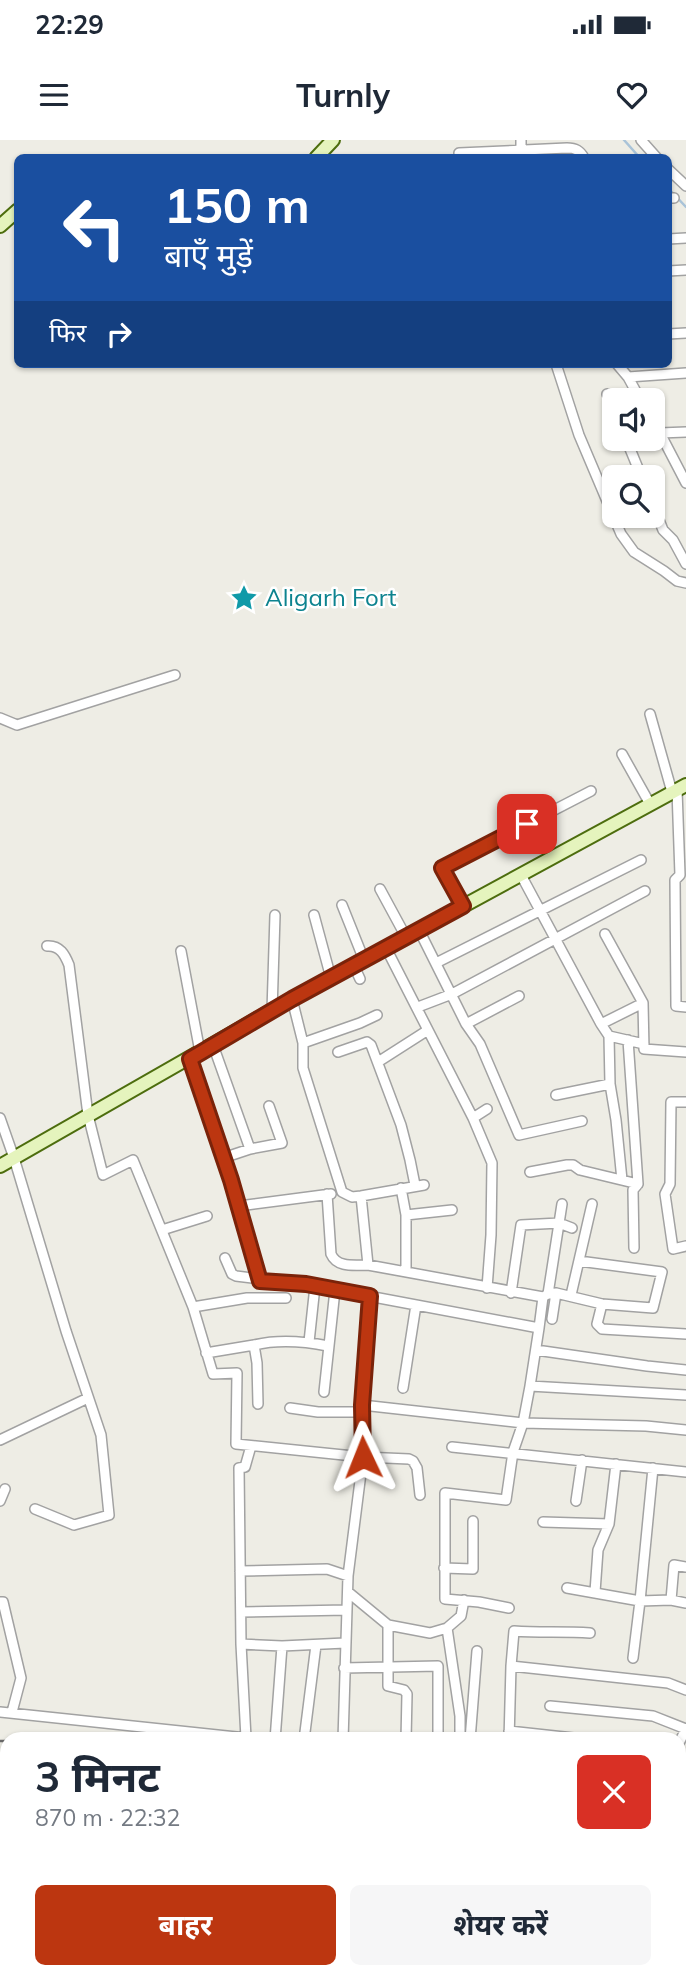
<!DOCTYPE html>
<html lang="hi">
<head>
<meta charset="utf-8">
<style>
  body { margin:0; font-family:Mulish,"Noto Sans Devanagari",sans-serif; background:#f6f6f7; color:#1f2937; height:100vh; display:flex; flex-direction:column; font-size:26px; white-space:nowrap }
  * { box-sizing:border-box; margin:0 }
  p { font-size:23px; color:#747a83 }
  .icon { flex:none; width:38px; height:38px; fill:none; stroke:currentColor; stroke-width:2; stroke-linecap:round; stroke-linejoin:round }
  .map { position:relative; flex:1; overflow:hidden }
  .panel { position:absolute; left:0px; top:1592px; width:686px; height:247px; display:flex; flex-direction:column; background:#fff; border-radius:21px 21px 0 0; box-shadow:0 2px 5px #0004 }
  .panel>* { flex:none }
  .hud { position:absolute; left:14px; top:14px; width:658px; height:214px; border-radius:10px; box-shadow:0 2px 5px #0004; background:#1a4fa0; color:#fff; overflow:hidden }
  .buttons { position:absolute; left:602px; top:248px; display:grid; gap:14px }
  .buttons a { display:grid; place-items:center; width:63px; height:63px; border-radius:10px; background:#fff; box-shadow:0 2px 5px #0004; font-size:35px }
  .pin { position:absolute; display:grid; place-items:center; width:60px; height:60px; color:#fff; margin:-30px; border-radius:14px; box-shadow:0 4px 10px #0006 }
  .me { position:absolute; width:77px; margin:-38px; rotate:358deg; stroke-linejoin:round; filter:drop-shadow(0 0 5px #0008) }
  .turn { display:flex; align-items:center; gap:24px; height:147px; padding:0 35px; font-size:32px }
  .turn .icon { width:91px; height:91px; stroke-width:2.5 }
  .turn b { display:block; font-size:49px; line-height:60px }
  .then { display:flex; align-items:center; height:66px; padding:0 35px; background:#0003; gap:14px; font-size:26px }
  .round { display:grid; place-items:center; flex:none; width:74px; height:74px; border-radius:10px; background:#f6f6f7 }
  .overview { display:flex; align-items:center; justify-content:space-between; height:119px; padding:0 35px }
  h1 { font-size:42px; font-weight:700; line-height:52px }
  .action { display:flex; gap:14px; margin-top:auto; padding:14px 35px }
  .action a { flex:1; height:80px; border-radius:10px; background:#bc3610; color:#fff; font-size:28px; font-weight:700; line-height:80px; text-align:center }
  .action a+a { background:#f6f6f7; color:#1f2937 }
  .status { display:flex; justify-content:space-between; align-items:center; height:49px; padding:0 35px; background:#fff; direction:ltr }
  .status svg { height:19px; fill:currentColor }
  header { display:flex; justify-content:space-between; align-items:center; height:91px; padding:0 35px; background:#fff; font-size:32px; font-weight:700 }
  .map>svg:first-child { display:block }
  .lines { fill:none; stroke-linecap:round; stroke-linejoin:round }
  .stream { stroke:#a9c3d8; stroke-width:2.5 }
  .street-casing { stroke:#a2a2a2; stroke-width:12 }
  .secondary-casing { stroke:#4d6d0e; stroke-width:16 }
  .street { stroke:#fff; stroke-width:9 }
  .secondary { stroke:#e5f4bd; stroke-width:12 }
  .rail { stroke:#6c6c6c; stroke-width:2.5; stroke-dasharray:14 14; stroke-linecap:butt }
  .route-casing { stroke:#7a230a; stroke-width:18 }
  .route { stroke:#bc3610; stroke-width:12 }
  .labels { text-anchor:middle; stroke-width:5; stroke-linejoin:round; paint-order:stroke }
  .culture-label { font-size:24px; fill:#0d838f; stroke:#fff; text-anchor:start }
</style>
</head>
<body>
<div class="status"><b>22:29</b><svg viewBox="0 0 49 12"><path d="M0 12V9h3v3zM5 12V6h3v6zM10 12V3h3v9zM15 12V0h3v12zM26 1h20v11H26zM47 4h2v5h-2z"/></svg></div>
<header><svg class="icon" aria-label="menu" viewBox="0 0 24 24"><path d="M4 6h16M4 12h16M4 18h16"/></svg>Turnly<svg class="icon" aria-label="heart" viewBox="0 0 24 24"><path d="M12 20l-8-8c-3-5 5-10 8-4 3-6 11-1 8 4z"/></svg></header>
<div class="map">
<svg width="686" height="1839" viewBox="0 0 686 1839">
  <rect width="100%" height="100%" fill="#eeede5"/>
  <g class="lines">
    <!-- stream -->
    <path class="stream" d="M624,0L640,18
      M668,48L686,67"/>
    <defs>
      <path id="street" d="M521,0V18
        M641,0L657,18
        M459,13L567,8C575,8 580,10 584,18
        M668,29L686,46
        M668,58H674
        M668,99L686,98
        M668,131L686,130
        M668,194L686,193
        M556,224L579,295L621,394L634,412L664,431L677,441L686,443
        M617,224L628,237
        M607,254L614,272
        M641,261L628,237L686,233
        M653,281L660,293L686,292
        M660,293L686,343
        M626,299L642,338
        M653,365L663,390L673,400L686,424
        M650,574L672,652
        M0,578L17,585L175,535
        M622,614L650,664
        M677,650L680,735L675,740L676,866L686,867
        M521,735L601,884L643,863L644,909L686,912
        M380,749L406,797
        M342,765L364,820
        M463,766L442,728L591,651
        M314,775L331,838
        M419,790L466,884L480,904L519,995L582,981
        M605,794L643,863
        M47,806C60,805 65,815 69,825L88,975L103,1035L133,1020L193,1167L213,1234L237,1233L236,1304L363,1317L409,1319L413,1321L417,1328L420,1355
        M386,808L473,978
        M181,811L200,912
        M436,823L641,720
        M354,826L360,839
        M292,859L303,903V928L342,1052L352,1057L361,1056L424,1045
        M418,867L452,854L645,751
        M272,871L275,775
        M466,884L519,856
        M601,884L609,896L610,944L616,980L622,1040
        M609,896L644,904
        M628,900L638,1044L633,1050L634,1108
        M303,903L360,883L377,875
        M213,905L250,1009
        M338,912L367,902L371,905L401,985L410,1020L415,1045
        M190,919L231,1040L260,1141
        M378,922L428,890
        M556,955L610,944
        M686,962H671L670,1044L665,1054L673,1109L686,1106
        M0,978L14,1018L66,1191L101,1295L109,1375L74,1385L35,1369
        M223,1018L250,1009L282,1003L269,966
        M530,1032L567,1025H573L580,1030L638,1044
        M401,1048L406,1075V1131
        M327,1054L331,1114C337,1128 354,1125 368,1125L543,1157L548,1154L556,1153L602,1164L653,1168L662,1132L579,1121
        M361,1056L368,1125
        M239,1066L331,1054
        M406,1075L452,1070
        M162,1090L207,1076
        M225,1118L232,1134L236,1136L315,1146L539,1188L543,1157
        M487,1148L491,1095L492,1023L473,978L487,969
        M511,1153L521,1085L559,1083L572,1088
        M548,1154L562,1064
        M571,1155L592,1064
        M602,1164L597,1184L602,1189L686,1194
        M193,1167L247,1158H286
        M552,1179L556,1153
        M539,1188L530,1246L686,1255
        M309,1202L315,1146
        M254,1205C279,1199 303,1201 328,1206
        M536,1210L647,1226L686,1230
        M206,1213L254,1205L257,1223L258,1264
        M403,1248L416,1165
        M324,1252L335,1150
        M362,1265L523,1283L646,1286L686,1290
        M290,1268L318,1272H362
        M0,1300L88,1258
        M452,1307L686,1332
        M0,1361L5,1349
        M576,1361L582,1320
        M543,1382L609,1384L616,1324
        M444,1428L473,1429V1381
        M240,1431L327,1429L348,1436
        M567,1448L640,1461L671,1460L674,1425L686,1427
        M348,1452L388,1485L430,1493L447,1488L461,1476L464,1460
        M595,1452L598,1410L609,1384
        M671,1460L686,1463
        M0,1462H3L21,1538L12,1572
        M509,1468L479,1462L445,1459V1353L506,1360L513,1312L523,1283L530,1246
        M241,1472L347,1470
        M388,1485V1546L404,1550L407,1554L406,1600
        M447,1488L460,1576V1600
        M241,1504L282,1506L345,1503
        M633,1518L640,1461L653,1328
        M511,1526L668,1543L686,1550
        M344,1528L438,1526V1600
        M550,1566L653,1576L686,1589
        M0,1572L246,1598L241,1504L239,1328L245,1327L251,1306
        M509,1591L592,1600
        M246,1598L261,1600
        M275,1600L282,1506
        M304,1600L316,1505
        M343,1600L348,1436L363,1317L362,1265L371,1156
        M470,1600L477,1511
        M509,1600L511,1526L514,1491C539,1493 564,1491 590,1493
        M679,1603L686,1589
        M679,1675L686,1676
        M679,1760L686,1763
        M0,1761L7,1760
        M66,1832L67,1839
        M346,1839V1832
        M430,1839L431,1832
        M501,1839L502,1832
        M562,1839L565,1832"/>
      <path id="secondary" d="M316,18L333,0
        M0,86L18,70
        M0,1026L292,859L686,645"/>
    </defs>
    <!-- street casing -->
    <use href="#street" class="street-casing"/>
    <!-- secondary casing -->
    <use href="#secondary" class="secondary-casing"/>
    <!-- street -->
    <use href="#street" class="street"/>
    <!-- secondary -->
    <use href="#secondary" class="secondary"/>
    <!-- rail -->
    <path class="rail" d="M0,1601H7
      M679,1687L686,1688"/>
  </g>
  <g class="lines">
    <defs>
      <path id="route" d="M363,1317L362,1265L370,1156L306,1144L260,1141L231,1040L190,919L292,859L463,766L442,728L527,684"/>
    </defs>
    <!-- route casing -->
    <use href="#route" class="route-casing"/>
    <!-- route -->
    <use href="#route" class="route"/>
  </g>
  <!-- icons -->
  <defs>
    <symbol id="sight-bare" viewBox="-9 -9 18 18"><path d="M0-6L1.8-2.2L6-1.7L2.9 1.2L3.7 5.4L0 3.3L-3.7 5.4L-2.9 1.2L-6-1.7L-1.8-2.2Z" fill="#0f9aa8" stroke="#fff" stroke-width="2.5" paint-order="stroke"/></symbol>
  </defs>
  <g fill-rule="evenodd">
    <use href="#sight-bare" x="225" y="439" width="38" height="38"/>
  </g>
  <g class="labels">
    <!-- culture labels -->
    <g class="culture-label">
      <text x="265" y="466">Aligarh Fort</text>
    </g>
  </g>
</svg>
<div class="buttons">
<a><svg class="icon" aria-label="sound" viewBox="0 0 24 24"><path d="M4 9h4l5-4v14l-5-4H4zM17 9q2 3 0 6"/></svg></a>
<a><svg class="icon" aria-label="search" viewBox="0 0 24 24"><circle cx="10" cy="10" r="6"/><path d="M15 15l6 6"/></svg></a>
</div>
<div class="pin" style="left:527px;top:684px;background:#d93025"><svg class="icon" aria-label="arrive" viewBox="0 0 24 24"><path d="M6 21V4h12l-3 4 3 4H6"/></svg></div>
<svg class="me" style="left:363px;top:1317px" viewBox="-20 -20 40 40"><path d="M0-17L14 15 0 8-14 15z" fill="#bc3610" stroke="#fff" stroke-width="4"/></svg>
<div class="hud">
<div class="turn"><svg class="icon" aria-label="left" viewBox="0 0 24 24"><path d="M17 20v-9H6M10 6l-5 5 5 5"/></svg><div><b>150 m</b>बाएँ मुड़ें</div></div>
<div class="then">फिर<svg class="icon" aria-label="right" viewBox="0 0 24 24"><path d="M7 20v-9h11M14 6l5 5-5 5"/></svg></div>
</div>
<section class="panel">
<div class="overview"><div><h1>3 मिनट</h1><p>870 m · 22:32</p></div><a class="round" style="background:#d93025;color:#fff"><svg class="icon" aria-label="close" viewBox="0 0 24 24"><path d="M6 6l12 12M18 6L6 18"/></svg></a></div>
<div class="action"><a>बाहर</a><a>शेयर करें</a></div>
</section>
</div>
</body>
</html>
